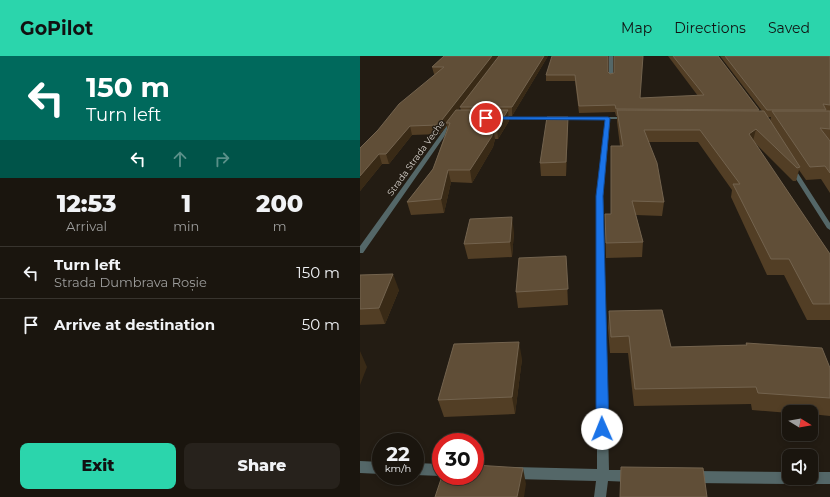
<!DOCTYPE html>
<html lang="en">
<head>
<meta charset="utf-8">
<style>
  body { margin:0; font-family:Montserrat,sans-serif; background:#27221c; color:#f1f3f6; height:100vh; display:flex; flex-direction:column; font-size:15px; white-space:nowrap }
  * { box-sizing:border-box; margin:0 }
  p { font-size:13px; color:#9f9f9e }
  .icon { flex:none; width:22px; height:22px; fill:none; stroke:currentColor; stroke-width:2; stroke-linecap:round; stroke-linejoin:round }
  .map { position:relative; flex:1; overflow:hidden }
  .side { display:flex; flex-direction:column; background:#1a150e; width:360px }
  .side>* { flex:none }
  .hud { background:#00695c; color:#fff; overflow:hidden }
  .needle { width:26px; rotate:101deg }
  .fabs { position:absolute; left:422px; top:349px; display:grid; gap:8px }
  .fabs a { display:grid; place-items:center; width:36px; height:36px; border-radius:8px; background:#1a150e; box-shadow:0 2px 6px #0003,0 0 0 1px #38342e; font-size:20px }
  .speed { position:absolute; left:12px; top:377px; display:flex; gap:8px; font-size:20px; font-weight:700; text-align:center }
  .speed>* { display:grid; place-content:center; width:52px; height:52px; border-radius:50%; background:#1a150e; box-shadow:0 2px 6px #0003,0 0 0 1px #38342e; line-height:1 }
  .speed small { font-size:10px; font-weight:400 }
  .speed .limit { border:6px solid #d22; background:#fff; color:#111 }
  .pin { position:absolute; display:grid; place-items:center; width:34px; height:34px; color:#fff; margin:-17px; border:2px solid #fff; border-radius:50%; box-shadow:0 1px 4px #0007 }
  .me { position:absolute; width:44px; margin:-22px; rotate:359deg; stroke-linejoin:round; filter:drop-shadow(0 0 3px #0008) }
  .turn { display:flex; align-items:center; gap:14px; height:84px; padding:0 20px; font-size:18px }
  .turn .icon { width:52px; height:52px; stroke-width:2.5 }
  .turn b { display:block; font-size:28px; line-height:34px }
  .lanes { display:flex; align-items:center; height:38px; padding:0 20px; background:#0003; justify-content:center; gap:20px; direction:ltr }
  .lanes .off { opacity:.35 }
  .eta { display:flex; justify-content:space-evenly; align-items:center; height:68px; text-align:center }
  .eta b { font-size:24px; font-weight:800; line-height:28px }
  .button { display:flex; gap:8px; margin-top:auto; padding:8px 20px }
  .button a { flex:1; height:46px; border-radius:8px; background:#2bd5ac; color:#111; font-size:16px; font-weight:800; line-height:46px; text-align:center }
  .button a+a { background:#27221c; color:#f1f3f6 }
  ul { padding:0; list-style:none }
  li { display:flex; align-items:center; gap:12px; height:52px; padding:0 20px; border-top:1px solid #38342e }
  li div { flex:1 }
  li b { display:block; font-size:15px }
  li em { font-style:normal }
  header { display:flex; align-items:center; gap:24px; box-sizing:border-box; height:56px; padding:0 20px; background:#2bd5ac; color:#111 }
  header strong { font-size:19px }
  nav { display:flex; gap:22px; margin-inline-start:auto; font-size:14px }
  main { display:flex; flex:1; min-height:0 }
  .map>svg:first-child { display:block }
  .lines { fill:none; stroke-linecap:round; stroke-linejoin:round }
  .minor { fill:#546768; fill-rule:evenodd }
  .wall { fill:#523e25; fill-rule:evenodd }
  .shaded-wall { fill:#392a16 }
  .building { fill:#604e37; stroke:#73634e }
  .route { fill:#1a73e8; stroke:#114b97 }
  .labels { text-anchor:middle; stroke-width:3; stroke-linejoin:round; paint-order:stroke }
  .far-street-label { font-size:9px; fill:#d7d2cc; stroke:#231c13 }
</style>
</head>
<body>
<header>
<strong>GoPilot</strong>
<nav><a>Map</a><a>Directions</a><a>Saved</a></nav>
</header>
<main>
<section class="side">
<div class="hud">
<div class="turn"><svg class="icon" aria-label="left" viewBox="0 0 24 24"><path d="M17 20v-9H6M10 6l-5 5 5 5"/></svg><div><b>150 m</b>Turn left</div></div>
<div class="lanes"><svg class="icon" aria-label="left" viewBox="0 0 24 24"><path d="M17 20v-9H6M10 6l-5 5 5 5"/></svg><svg class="icon off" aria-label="ahead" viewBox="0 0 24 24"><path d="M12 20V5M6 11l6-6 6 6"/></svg><svg class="icon off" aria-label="right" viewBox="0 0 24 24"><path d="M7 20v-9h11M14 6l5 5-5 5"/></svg></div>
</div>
<div class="eta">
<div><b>12:53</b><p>Arrival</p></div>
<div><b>1</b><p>min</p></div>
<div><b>200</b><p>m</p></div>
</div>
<ul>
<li><svg class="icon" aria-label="left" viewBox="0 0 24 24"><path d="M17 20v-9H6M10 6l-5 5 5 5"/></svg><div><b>Turn left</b><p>Strada Dumbrava Roșie</p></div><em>150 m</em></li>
<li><svg class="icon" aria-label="arrive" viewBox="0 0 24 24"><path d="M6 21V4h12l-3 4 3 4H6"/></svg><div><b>Arrive at destination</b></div><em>50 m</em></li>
</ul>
<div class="button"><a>Exit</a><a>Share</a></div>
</section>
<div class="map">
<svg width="470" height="441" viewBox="0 0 470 441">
  <rect width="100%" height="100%" fill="#231c13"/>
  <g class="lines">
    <!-- minor -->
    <path class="minor" d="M249,0H253V22L251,23L249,22Z
      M136,61H267L269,62L267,63H250L243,140L249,414H270L274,416L276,420L274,424L270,426L248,425L246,441H234L236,425L154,423L150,421L148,417L150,413L154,411L237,413V140L246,63H136Z
      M91,64L95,65L3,197H0V190Z
      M430,111H434L470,167V174L467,172L429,112Z
      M0,405L21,406V418L0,417Z
      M55,407L81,408V420L55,419Z
      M334,415L429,416V422H435L433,426L429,428L334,427L330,425L328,421L330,417Z
      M451,416H470V428H451L447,426L445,422H451Z"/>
  </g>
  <!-- wall -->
  <path class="wall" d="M84,0H138L98,54H101L100,51L139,0H188L152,60H149V65L138,83H135L133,91L112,127L91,126L84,157L51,159L47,146L73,113L87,73V69L80,78L52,79L29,108H22L0,135V92L75,18H74L72,11Z
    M308,0H358L399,54L398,55H402L360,0H470V137L461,123L446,124L439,114L436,125H433L394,86L470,198V264H447L424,219H407L371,141L372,134L338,86H289L304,146L302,160L276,159L283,186L282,201L246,202L245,158H251L260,90L257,66V60H256L255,56L219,57L215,25H186V19L248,16L281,42L338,40ZM407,61H411L410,65Z
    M208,73L206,120H181L180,107Z
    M154,176L152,201L108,203L104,188Z
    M206,200L208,249L158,252L156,236Z
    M0,219L39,234L25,268L0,269Z
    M249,255L311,291L386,289V287L470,312V360L451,358V356H429V357L392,354L391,348L274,350L268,297H250L248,272Z
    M162,303L155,358L84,361L78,344Z
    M261,411L347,441H260Z"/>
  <!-- shaded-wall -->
  <path class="shaded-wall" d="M132,0H138L88,67H86L87,69L80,78L78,69Z
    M184,0H188L152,60V51Z
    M148,54L149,65L138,83L137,72Z
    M208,61V73L206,120V106Z
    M50,70L52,79L29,108L26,98Z
    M133,72L135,83L133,91L112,127L110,114Z
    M396,73L393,85L389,78Z
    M19,98L22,108L0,135V120Z
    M88,114L91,126L84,157L81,143Z
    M152,161L154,176L152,201L150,186Z
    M33,218L39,234L25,268L19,252Z
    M159,286L162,303L155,358L152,341Z
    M0,295L7,311L0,329Z
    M163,412L166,428L164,441H157Z"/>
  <!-- building -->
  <path class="building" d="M84,0H132L78,69L50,70L26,98H19L0,120V92L18,74L39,48L84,11H72Z
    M139,0H184L152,51H100Z
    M192,0H248V16L250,18L254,17V0H283L280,42L344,39L313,0H358L399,54L256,53L255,49L219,50L215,19H186Z
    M365,0H470V49L463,48L466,54H407Z
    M96,54H148L137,72H133L132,80L110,114H88L81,143L47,146L73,113L90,67H86Z
    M257,54L404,55L440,111L437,112L396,73L389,78L470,198V248H453L429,203H411L373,128H380L340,74H284L297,107L304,146L272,145L283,186L246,187L245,158H251V90H263Z
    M412,55H470V73L460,72L470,85V117L465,110L450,111Z
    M187,61H208L206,106L180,107Z
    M152,161L150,186L104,188L110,163Z
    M206,200L208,233L156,236L159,202Z
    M33,218L19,252L0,253V219Z
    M302,254L311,291L387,289L386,287L462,292L470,312V342L398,337L396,331L275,333L269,280L251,281L249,255Z
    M159,286L152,341L78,344L94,288Z
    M115,409L163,412L157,441H75L82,420H115Z
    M261,411L343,412L347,441H260Z"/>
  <!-- route -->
  <path class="route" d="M124,61H248L250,62L243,140L249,373L247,377L242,379L238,377L236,373V140L245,64L126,63Z"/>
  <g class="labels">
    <!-- far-street labels -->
    <g class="far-street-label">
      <text transform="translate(56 102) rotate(-54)" y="3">Strada Strada Veche</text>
    </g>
  </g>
</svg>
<div class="fabs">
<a><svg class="needle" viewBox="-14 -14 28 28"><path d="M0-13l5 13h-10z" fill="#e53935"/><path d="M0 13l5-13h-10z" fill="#9f9f9e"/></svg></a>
<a><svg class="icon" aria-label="sound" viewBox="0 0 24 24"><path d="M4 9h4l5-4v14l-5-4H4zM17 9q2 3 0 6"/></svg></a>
</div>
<div class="speed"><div>22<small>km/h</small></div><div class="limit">30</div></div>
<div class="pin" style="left:126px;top:62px;background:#d93025"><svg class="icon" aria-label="arrive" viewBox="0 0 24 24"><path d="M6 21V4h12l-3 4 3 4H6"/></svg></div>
<svg class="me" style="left:242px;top:373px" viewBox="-20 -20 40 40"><circle r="19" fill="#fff"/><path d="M0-13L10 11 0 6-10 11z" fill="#1a73e8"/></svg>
</div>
</main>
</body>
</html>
